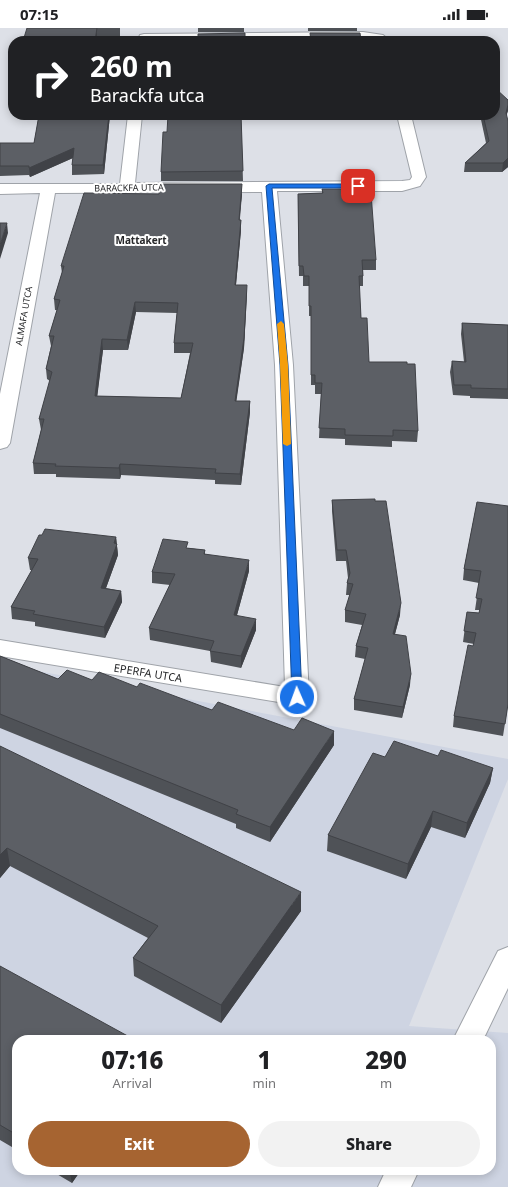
<!DOCTYPE html>
<html lang="en">
<head>
<meta charset="utf-8">
<style>
  body { margin:0; font-family:"Noto Sans",sans-serif; background:#f2f2f2; color:#202124; height:100vh; display:flex; flex-direction:column; font-size:15px; white-space:nowrap }
  * { box-sizing:border-box; margin:0 }
  p { font-size:13px; color:#757577 }
  .icon { flex:none; width:22px; height:22px; fill:none; stroke:currentColor; stroke-width:2; stroke-linecap:round; stroke-linejoin:round }
  .map { position:relative; flex:1; overflow:hidden }
  .sheet { position:absolute; left:12px; top:1007px; width:484px; height:140px; display:flex; flex-direction:column; background:#fff; border-radius:16px; box-shadow:0 2px 10px #0003 }
  .sheet>* { flex:none }
  .hud { position:absolute; left:8px; top:8px; width:492px; height:84px; border-radius:16px; box-shadow:0 2px 10px #0003; background:#202124; color:#fff; overflow:hidden }
  .pin { position:absolute; display:grid; place-items:center; width:34px; height:34px; color:#fff; margin:-17px; border-radius:8px; box-shadow:0 2px 6px #0006 }
  .me { position:absolute; width:44px; margin:-22px; rotate:358deg; stroke-linejoin:round; filter:drop-shadow(0 0 3px #0008) }
  .turn { display:flex; align-items:center; gap:14px; height:84px; padding:0 16px; font-size:18px }
  .turn .icon { width:52px; height:52px; stroke-width:2.5 }
  .turn b { display:block; font-size:28px; line-height:34px }
  .eta { display:flex; justify-content:space-evenly; align-items:center; height:68px; text-align:center }
  .eta b { font-size:24px; font-weight:800; line-height:28px }
  .action { display:flex; gap:8px; margin-top:auto; padding:8px 16px }
  .action a { flex:1; height:46px; border-radius:24px; background:#a66431; color:#fff; font-size:16px; font-weight:800; line-height:46px; text-align:center }
  .action a+a { background:#f2f2f2; color:#202124 }
  .status { display:flex; justify-content:space-between; align-items:center; height:28px; padding:0 20px; background:#fff; direction:ltr }
  .status svg { height:11px; fill:currentColor }
  .map>svg:first-child { display:block }
  .built { fill:#ced4e2; fill-rule:evenodd }
  .lines { fill:none; stroke-linecap:round; stroke-linejoin:round }
  .street-casing { stroke:#9fa3a9; stroke-width:2 }
  .secondary-casing { stroke:#9fa3a9; stroke-width:2 }
  .street { fill:#fff; fill-rule:evenodd }
  .secondary { fill:#fff; fill-rule:evenodd }
  .wall { fill:#4f5257; fill-rule:evenodd }
  .shaded-wall { fill:#404247 }
  .building { fill:#5c5f65; stroke:#404247; fill-rule:evenodd }
  .route { fill:#1a73e8; stroke:#114b97 }
  .slow { fill:#f59e0b }
  .labels { text-anchor:middle; stroke-width:4; stroke-linejoin:round; paint-order:stroke }
  .far-street-label { font-size:9px; fill:#27282a; stroke:#fff }
  .far-neighbourhood-label { font-size:10px; font-weight:bold; fill:#27282a; stroke:#fff }
  .street-label { font-size:11px; fill:#27282a; stroke:#fff }
</style>
</head>
<body>
<div class="status"><b>07:15</b><svg viewBox="0 0 49 12"><path d="M0 12V9h3v3zM5 12V6h3v6zM10 12V3h3v9zM15 12V0h3v12zM26 1h20v11H26zM47 4h2v5h-2z"/></svg></div>
<div class="map">
<svg width="508" height="1159" viewBox="0 0 508 1159">
  <rect width="100%" height="100%" fill="#dde0e7"/>
  <!-- built -->
  <path class="built" d="M0,636L508,731V751L409,998L508,1005V1159H0ZM17,1012H491V1142H17Z"/>
  <g class="lines">
    <defs>
      <path id="street" d="M363,4L383,7L390,13L363,12L137,13L140,7L144,6Z
        M128,87H142L135,155L402,153L410,152L412,149L397,87H411L426,149L420,158L402,163H277L293,337L309,669L305,675L297,677L0,628V612L285,659L275,337L262,164L55,165L10,415L7,419L0,421V366L40,165L0,166V156H120Z"/>
      <path id="secondary" d="M508,919V960L483,1012H453L498,923Z
        M386,1142H419L411,1159H378Z"/>
    </defs>
    <!-- street casing -->
    <use href="#street" class="street-casing"/>
    <!-- secondary casing -->
    <use href="#secondary" class="secondary-casing"/>
    <!-- street -->
    <use href="#street" class="street"/>
    <!-- secondary -->
    <use href="#secondary" class="secondary"/>
  </g>
  <!-- wall -->
  <path class="wall" d="M27,0H120V8L97,9Z
    M198,0H246H244V4H198Z
    M308,0H357V3H308Z
    M508,72V82L506,88L508,93V139L502,144H464L465,135L486,115L480,87H495Z
    M39,87H110L104,146L72,147V137L73,130L30,149L29,147L0,148V115H34Z
    M241,87L243,153H161V144L167,104Z
    M322,161L347,165L376,232V242H363V258H359L361,290L369,334L418,403L417,414L392,413V419L345,417V411L319,410L321,366H315V357H311V288H309V258H303V248H299L298,175V166L322,165Z
    M159,166H242L239,192H241V202L236,257L247,267L244,320L236,373H250V384L241,457L215,456V452L121,447L120,451L56,449V446H34L33,435L41,402L39,391L50,353L47,351L46,341L51,318L49,308L57,282H55L54,271L62,245L61,238ZM136,284L177,285L174,315V325H190L181,370L97,368L103,322H128Z
    M462,295L508,297V371L470,370V368L453,367L450,344L452,333L464,334L461,306Z
    M332,472L400,587L395,606L410,657L402,690L354,682V671L365,631L355,629L356,618L362,597L345,594V582L350,567H346L347,555L348,550L346,533H336L332,483Z
    M477,474L508,676L503,708L453,699L454,688L474,616L463,614L467,584L479,585L480,582H475L479,555L463,552L464,541Z
    M116,509L118,527L106,560L121,563L122,574L105,610L35,598V594L12,591L11,579L32,542H30L28,530Z
    M188,520L205,522V526L249,543L237,587L256,602L241,640L211,634L210,623L150,612L149,600L170,557L152,555V544Z
    M0,628L58,651L92,652L137,659L212,682L334,717L270,814L236,800V796L0,700Z
    M0,718L301,883L221,995L134,948L133,930L148,910L10,838L0,850Z
    M438,728L493,740L490,755L465,810L431,799L406,851L327,823L328,807L385,729Z
    M0,938L17,1012V1122L0,1112Z
    M50,1142H81L72,1155Z"/>
  <!-- shaded-wall -->
  <path class="shaded-wall" d="M97,0V13H95Z
    M508,77V83L504,94L506,85Z
    M109,87H110L104,146L103,137Z
    M74,120L75,129L30,149L29,140Z
    M508,130V139L502,144L503,135Z
    M242,156V166L239,202V192Z
    M241,192V202L235,267V257Z
    M7,195L8,205L0,231V217Z
    M247,257L244,320L235,383V373Z
    M135,274L136,284L128,322L127,312Z
    M102,311L103,322L96,379L95,368Z
    M250,373V384L241,457L240,446Z
    M120,436L121,447L120,451L119,440Z
    M116,509L118,527L102,571L101,560L114,515Z
    M249,532V543L234,598V587Z
    M121,563L122,574L105,610L104,599Z
    M401,575L400,587L392,617L393,606Z
    M256,591V602L241,640V628Z
    M411,646L410,657L402,690L403,679Z
    M334,703V717L270,814V799Z
    M493,740L490,755L465,810L467,795Z
    M433,783L431,799L406,851L408,836Z
    M7,820L10,838L0,850V827Z
    M301,864V883L221,995V977Z
    M69,1142H81L72,1155Z"/>
  <!-- building -->
  <path class="building" d="M27,0H97L95,13H23Z
    M245,5V13H198V6Z
    M310,5H360L361,13H311Z
    M495,60L508,72V77L506,85L508,93V130L503,135H465L489,113L483,87H495Z
    M39,87H109L103,137H72L74,120L29,140V138H0V115H34Z
    M168,87H241L243,143L161,144L163,104H167Z
    M160,156H242L239,192H241L235,257H247L244,310L235,373H250L240,446L215,445L216,441L120,436L119,440L55,438L56,436L33,435L44,391H39L52,344L46,341L54,308H49L60,272L54,271L64,238H61L84,165L159,166ZM135,274L178,275L174,315H193L181,370L95,368L102,311L127,312Z
    M322,161H346L347,165H371L376,232H362L363,248H359L361,290H367L369,334H407V336H415L418,403L393,402V408L345,407V401L319,400L322,355H315V347H311V278H309V248H304L303,238H299L298,166L323,165Z
    M0,195H7L0,217Z
    M462,295L508,297V361L471,360V357H454L452,333L466,334Z
    M375,471V473H386L401,575L393,606L406,608L411,646L403,679L354,671L368,620L356,618L366,586L345,582L353,556L347,555L350,545L346,522H337L332,472Z
    M477,474L508,478V676L505,696L454,688L468,617L473,618L476,605L464,603L467,584L479,585L482,571L476,570L481,543L464,541Z
    M45,501L116,509L114,515L117,516L101,560L121,563L104,599L33,586L35,583L11,579L38,531L28,530L39,507H42Z
    M163,511L188,514L186,520L205,522L204,526L249,532L234,587L256,591L241,628L210,623L214,613L149,600L175,546L152,544Z
    M0,628L58,651L67,642L92,652L99,644L137,659L140,655L212,682L218,674L294,702L302,690L334,703L270,799L236,786L238,782L0,686Z
    M394,713L438,728L441,722L493,740L467,795L433,783L408,836L328,807L373,725L385,729Z
    M0,718L301,864L221,977L133,930L158,898L7,820L0,827Z
    M0,938L135,1012H17V1107L0,1097Z"/>
  <!-- route -->
  <path class="route" d="M269,156H358L361,158L358,160H272L288,337L302,669L297,673L292,669L280,337L266,158Z"/>
  <!-- slow -->
  <path class="slow" d="M281,293L284,296L288,337L291,416L287,418L283,416L280,337L277,296Z"/>
  <g class="labels">
    <!-- far-street labels -->
    <g class="far-street-label">
      <text transform="translate(129 160) rotate(-1)" y="3">BARACKFA UTCA</text>
      <text transform="translate(24 288) rotate(-80)" y="3">ALMAFA UTCA</text>
    </g>
    <!-- far-neighbourhood labels -->
    <g class="far-neighbourhood-label">
      <text x="141" y="216">Mattakert</text>
    </g>
    <!-- street labels -->
    <g class="street-label">
      <text transform="translate(148 645) rotate(9)" y="4">EPERFA UTCA</text>
    </g>
  </g>
</svg>
<div class="pin" style="left:358px;top:158px;background:#d93025"><svg class="icon" aria-label="arrive" viewBox="0 0 24 24"><path d="M6 21V4h12l-3 4 3 4H6"/></svg></div>
<svg class="me" style="left:297px;top:669px" viewBox="-20 -20 40 40"><circle r="17" fill="#1a73e8" stroke="#fff" stroke-width="3"/><path d="M0-11L8 9 0 5-8 9z" fill="#fff"/></svg>
<div class="hud">
<div class="turn"><svg class="icon" aria-label="right" viewBox="0 0 24 24"><path d="M7 20v-9h11M14 6l5 5-5 5"/></svg><div><b>260 m</b>Barackfa utca</div></div>
</div>
<section class="sheet">
<div class="eta">
<div><b>07:16</b><p>Arrival</p></div>
<div><b>1</b><p>min</p></div>
<div><b>290</b><p>m</p></div>
</div>
<div class="action"><a>Exit</a><a>Share</a></div>
</section>
</div>
</body>
</html>
